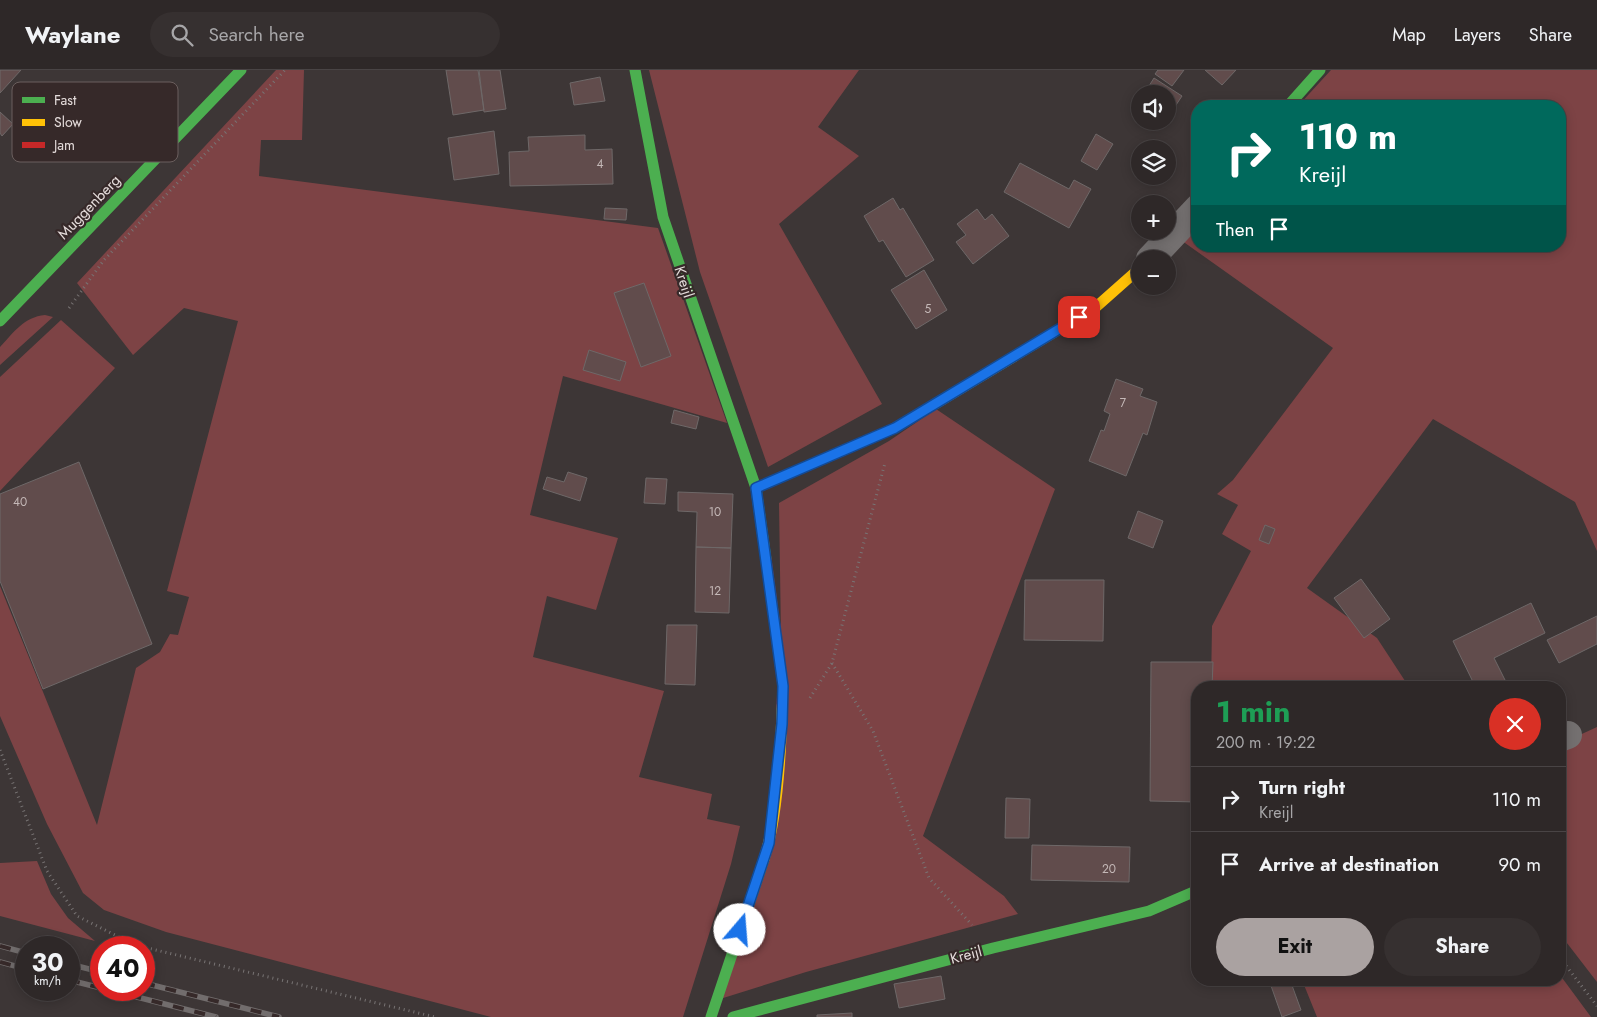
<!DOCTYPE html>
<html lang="en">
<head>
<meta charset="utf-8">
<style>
  body { margin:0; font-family:Jost,sans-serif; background:#363030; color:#f1f3f6; height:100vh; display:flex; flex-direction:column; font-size:19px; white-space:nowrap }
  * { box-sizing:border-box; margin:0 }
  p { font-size:16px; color:#a7a6a8 }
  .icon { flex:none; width:28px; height:28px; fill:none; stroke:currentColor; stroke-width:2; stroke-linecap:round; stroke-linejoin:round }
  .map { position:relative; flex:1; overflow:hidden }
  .drawer { position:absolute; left:1191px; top:611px; width:375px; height:305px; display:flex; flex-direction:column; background:#2e2828; border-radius:20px; box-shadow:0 2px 12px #0003,0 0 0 1px #494445 }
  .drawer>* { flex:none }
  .banner { position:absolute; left:1191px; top:30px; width:375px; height:152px; border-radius:20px; box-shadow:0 2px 12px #0003,0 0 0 1px #494445; background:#00695c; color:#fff; overflow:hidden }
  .fabs { position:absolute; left:1131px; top:15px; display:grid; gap:10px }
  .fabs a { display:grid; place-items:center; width:45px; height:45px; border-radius:50%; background:#2e2828; box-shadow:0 2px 12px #0003,0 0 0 1px #494445; font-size:25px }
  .speed { position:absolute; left:15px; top:866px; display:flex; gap:10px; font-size:25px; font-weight:700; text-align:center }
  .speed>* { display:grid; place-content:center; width:65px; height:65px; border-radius:50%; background:#2e2828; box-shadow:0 2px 12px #0003,0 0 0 1px #494445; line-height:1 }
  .speed small { font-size:12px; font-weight:400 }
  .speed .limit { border:8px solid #d22; background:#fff; color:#111 }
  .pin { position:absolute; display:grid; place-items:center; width:42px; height:42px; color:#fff; margin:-21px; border-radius:10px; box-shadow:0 2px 8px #0006 }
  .me { position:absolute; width:55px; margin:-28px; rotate:18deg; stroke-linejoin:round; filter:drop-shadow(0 0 4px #0008) }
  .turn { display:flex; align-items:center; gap:18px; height:105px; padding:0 25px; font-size:22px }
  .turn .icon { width:65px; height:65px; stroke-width:2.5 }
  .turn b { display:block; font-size:35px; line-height:42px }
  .then { display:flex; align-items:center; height:48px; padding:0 25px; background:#0003; gap:10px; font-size:19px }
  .round { display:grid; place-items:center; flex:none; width:52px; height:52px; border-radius:26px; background:#363030 }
  .headline { display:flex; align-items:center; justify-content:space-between; height:85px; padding:0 25px }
  h1 { font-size:30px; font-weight:700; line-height:38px; color:#1e9e55 }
  .action { display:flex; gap:10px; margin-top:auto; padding:10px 25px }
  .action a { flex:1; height:58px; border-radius:30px; background:#aaa2a1; color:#111; font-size:20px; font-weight:700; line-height:58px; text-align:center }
  .action a+a { background:#363030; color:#f1f3f6 }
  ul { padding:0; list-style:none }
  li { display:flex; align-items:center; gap:15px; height:65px; padding:0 25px; border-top:1px solid #494445 }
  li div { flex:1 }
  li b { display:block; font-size:19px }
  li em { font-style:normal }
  header { display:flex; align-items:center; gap:30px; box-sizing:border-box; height:70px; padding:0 25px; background:#2e2828; border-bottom:1px solid #494445 }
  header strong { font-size:24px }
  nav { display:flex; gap:28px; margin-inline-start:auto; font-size:18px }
  .search { width:350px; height:45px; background:#363030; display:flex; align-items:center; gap:12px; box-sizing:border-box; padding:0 18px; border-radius:28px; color:#a7a6a8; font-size:19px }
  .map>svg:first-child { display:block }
  .green { fill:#7d4345 }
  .building { fill:#614c4c; stroke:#6e6868 }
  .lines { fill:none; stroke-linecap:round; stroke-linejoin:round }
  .path { stroke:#787474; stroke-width:3; stroke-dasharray:1 4; stroke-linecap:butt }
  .street { stroke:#747070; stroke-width:28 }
  .fast { stroke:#4caf50; stroke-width:11 }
  .slow { stroke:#ffc107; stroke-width:11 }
  .jam { stroke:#c62828; stroke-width:11 }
  .rail-casing { stroke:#726d6d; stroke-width:5.5 }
  .rail { stroke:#362929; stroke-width:4; stroke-dasharray:11; stroke-linecap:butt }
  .route-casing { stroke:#114b97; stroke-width:12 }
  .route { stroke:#1a73e8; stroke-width:9 }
  .labels { text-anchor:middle; stroke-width:4.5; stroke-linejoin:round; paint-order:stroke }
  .number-label { font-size:12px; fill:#c4b8b7 }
  .street-label { font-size:15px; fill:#e5dcdb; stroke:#362929 }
  .key { fill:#362929; stroke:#6b5f5e; stroke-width:1 }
  .key-label { font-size:14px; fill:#e5dcdb }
</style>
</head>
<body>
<header>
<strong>Waylane</strong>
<div class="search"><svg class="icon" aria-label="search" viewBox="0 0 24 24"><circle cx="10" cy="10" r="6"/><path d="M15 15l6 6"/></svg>Search here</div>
<nav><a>Map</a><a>Layers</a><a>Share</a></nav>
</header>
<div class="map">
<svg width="1597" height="947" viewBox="0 0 1597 947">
  <rect width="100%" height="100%" fill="#3d3636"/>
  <!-- green -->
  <path class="green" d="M276,0H304L302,70H261L259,106L658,158L727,353L563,306L530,445L618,468L596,540L547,526L533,587L664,621L639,707L712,724L707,749L740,756L731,794L683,947H491L166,862L104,840L83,823L47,754L0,646V516L97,755L136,598L160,582L170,564L178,565L189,527L167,521L238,251L184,238L133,285L77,213Z
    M649,0H859L818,57L859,86L779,154L882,334L768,397L700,202Z
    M1331,0H1597V481L1575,432L1433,349L1307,518L1377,568L1409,617H1211L1212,556L1251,481L1222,464L1238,435L1217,424L1233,410L1333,278L1178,168L1197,146L1198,176H1560V36H1298Z
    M45,245L53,247L0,295V277C14,262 24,247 45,245Z
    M61,250L115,298L0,421V307Z
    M936,339L1055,419L923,766L1004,826L1018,844L806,902L720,929L783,701L779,433L889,371Z
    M1597,657V912L1560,864V674Z
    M37,791L51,824L68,848L95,871L0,846V793Z
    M1560,905L1591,947H1317L1302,910H1450L1454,915L1459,910H1560Z"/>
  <!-- building -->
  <path class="building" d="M0,0H21L0,23Z
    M446,0H478L484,40L453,45Z
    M479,0H500L506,39L484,42Z
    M1158,0H1184L1172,16L1155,4Z
    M1205,0H1236L1222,15Z
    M600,7L605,31L574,35L570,13Z
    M1154,8L1182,26L1168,47V24H1144Z
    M0,42L13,54L2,66L0,63Z
    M494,61L499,104L454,110L448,68Z
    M1096,64L1113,74L1097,100L1081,91Z
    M585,65V80L612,79L613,114L510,116L509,82L529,81L528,67Z
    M1020,93L1069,119L1074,110L1091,119L1069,158L1004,122Z
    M893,128L900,140L903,138L934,190L906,207L883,170L879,172L864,146Z
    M605,138L627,139L626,150L604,149Z
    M977,139L985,150L992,144L1009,166L973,194L956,172L966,165L957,154Z
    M924,200L947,240L916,259L891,220Z
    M644,213L671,286L641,297L614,223Z
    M589,280L626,292L620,311L583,300Z
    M1116,309L1143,319L1140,326L1157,332L1147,365L1143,363L1126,406L1089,391L1101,360L1104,361L1110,344L1104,341Z
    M674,340L699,347L696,359L671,353Z
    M79,392L152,574L43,619L0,511V424Z
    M568,402L587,408L580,431L543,419L547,407L564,412Z
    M646,408L667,409L665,434L644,433Z
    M678,422L733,424L731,478L696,477L697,442L678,441Z
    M1138,441L1163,451L1153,478L1128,468Z
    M1265,455L1275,459L1269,474L1259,470Z
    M696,477L731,478L729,543L695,542Z
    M1361,509L1390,549L1364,568L1334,528Z
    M1025,510H1104L1103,571L1024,570Z
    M1531,533L1545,563L1494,588L1509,618H1476L1453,571Z
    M1597,546V574L1559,593L1547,570Z
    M667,555H697L695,615L665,614Z
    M1151,592H1213L1212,618H1198V732L1150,731Z
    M1006,728L1030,729L1029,768H1005Z
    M1032,775L1130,777L1129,812L1031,810Z
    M941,906L945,929L899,938L894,914Z
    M1269,910H1290L1301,940L1282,947Z
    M852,943V947H817V945Z"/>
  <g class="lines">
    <!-- path -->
    <path class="path" d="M69,238L104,190L285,0
      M832,593L873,661L929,808L972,855
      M810,628L832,593L885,393
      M0,680L47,801L77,846L135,875L435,947
      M1560,888L1597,936"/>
    <!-- street -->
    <path class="street" d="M1150,189L1198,138
      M1560,668L1568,665"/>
    <!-- fast -->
    <path class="fast" d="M635,0L663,147L756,418L766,489
      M1288,36L1320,0
      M0,251L241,0
      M711,947L764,789
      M733,947L993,878L1149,841L1198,820"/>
    <!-- slow -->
    <path class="slow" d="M935,334L1096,237L1140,198
      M764,789C778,747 781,681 782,636"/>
    <!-- jam -->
    <path class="jam" d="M756,418L895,358L935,334
      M766,489L783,616L782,636"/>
    <defs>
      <path id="rail" d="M0,876L26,883
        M0,892L26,899
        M69,894L101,902
        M69,910L101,918
        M144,913L279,947
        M109,920L216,947"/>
    </defs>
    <!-- rail casing -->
    <use href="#rail" class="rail-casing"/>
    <!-- rail -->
    <use href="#rail" class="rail"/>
  </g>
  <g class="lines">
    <defs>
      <path id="route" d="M740,860L769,773L782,654L783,616L756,418L895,358L1079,247"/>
    </defs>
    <!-- route casing -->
    <use href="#route" class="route-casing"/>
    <!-- route -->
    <use href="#route" class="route"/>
  </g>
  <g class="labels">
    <!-- number labels -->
    <g class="number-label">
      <text x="600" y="98">4</text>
      <text x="928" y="243">5</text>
      <text x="1123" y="337">7</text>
      <text x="20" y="436">40</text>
      <text x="715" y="446">10</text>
      <text x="715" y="525">12</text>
      <text x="1109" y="803">20</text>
    </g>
    <!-- street labels -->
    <g class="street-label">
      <text transform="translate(89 137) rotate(-46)" y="5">Muggenberg</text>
      <text transform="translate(684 212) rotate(72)" y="5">Kreijl</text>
      <text transform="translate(966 885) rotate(-15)" y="5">Kreijl</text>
    </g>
  </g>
  <!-- legend -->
  <rect x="12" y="12" width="166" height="80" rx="8" class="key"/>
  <rect x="22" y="27" width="23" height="6" fill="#4caf50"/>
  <rect x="22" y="49" width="23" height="7" fill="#ffc107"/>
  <rect x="22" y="72" width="23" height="6" fill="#c62828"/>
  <g class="key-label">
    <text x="54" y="35">Fast</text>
    <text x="54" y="57">Slow</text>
    <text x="54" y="80">Jam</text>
  </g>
</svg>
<div class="fabs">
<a><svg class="icon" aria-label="sound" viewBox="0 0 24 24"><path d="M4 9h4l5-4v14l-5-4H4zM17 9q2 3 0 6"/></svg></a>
<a><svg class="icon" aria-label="layers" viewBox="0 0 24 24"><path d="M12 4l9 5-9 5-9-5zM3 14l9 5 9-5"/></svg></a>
<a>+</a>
<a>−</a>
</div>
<div class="speed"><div>30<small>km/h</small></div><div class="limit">40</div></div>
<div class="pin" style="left:1079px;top:247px;background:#d93025"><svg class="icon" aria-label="arrive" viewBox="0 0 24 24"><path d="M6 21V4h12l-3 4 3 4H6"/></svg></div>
<svg class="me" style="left:740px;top:860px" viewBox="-20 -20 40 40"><circle r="19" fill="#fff"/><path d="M0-13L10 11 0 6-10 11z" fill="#1a73e8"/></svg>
<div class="banner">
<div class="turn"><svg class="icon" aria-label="right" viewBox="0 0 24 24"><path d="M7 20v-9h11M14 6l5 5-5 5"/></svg><div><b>110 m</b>Kreijl</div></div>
<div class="then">Then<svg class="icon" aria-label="arrive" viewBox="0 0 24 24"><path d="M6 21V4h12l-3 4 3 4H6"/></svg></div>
</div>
<section class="drawer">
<div class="headline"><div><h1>1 min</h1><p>200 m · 19:22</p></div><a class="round" style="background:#d93025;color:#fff"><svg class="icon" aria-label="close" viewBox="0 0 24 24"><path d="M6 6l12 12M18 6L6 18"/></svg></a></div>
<ul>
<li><svg class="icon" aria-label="right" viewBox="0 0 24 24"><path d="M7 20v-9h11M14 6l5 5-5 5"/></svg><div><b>Turn right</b><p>Kreijl</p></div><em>110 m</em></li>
<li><svg class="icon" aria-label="arrive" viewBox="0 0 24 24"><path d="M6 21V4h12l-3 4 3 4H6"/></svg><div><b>Arrive at destination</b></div><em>90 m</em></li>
</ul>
<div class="action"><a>Exit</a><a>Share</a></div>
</section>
</div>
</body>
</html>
